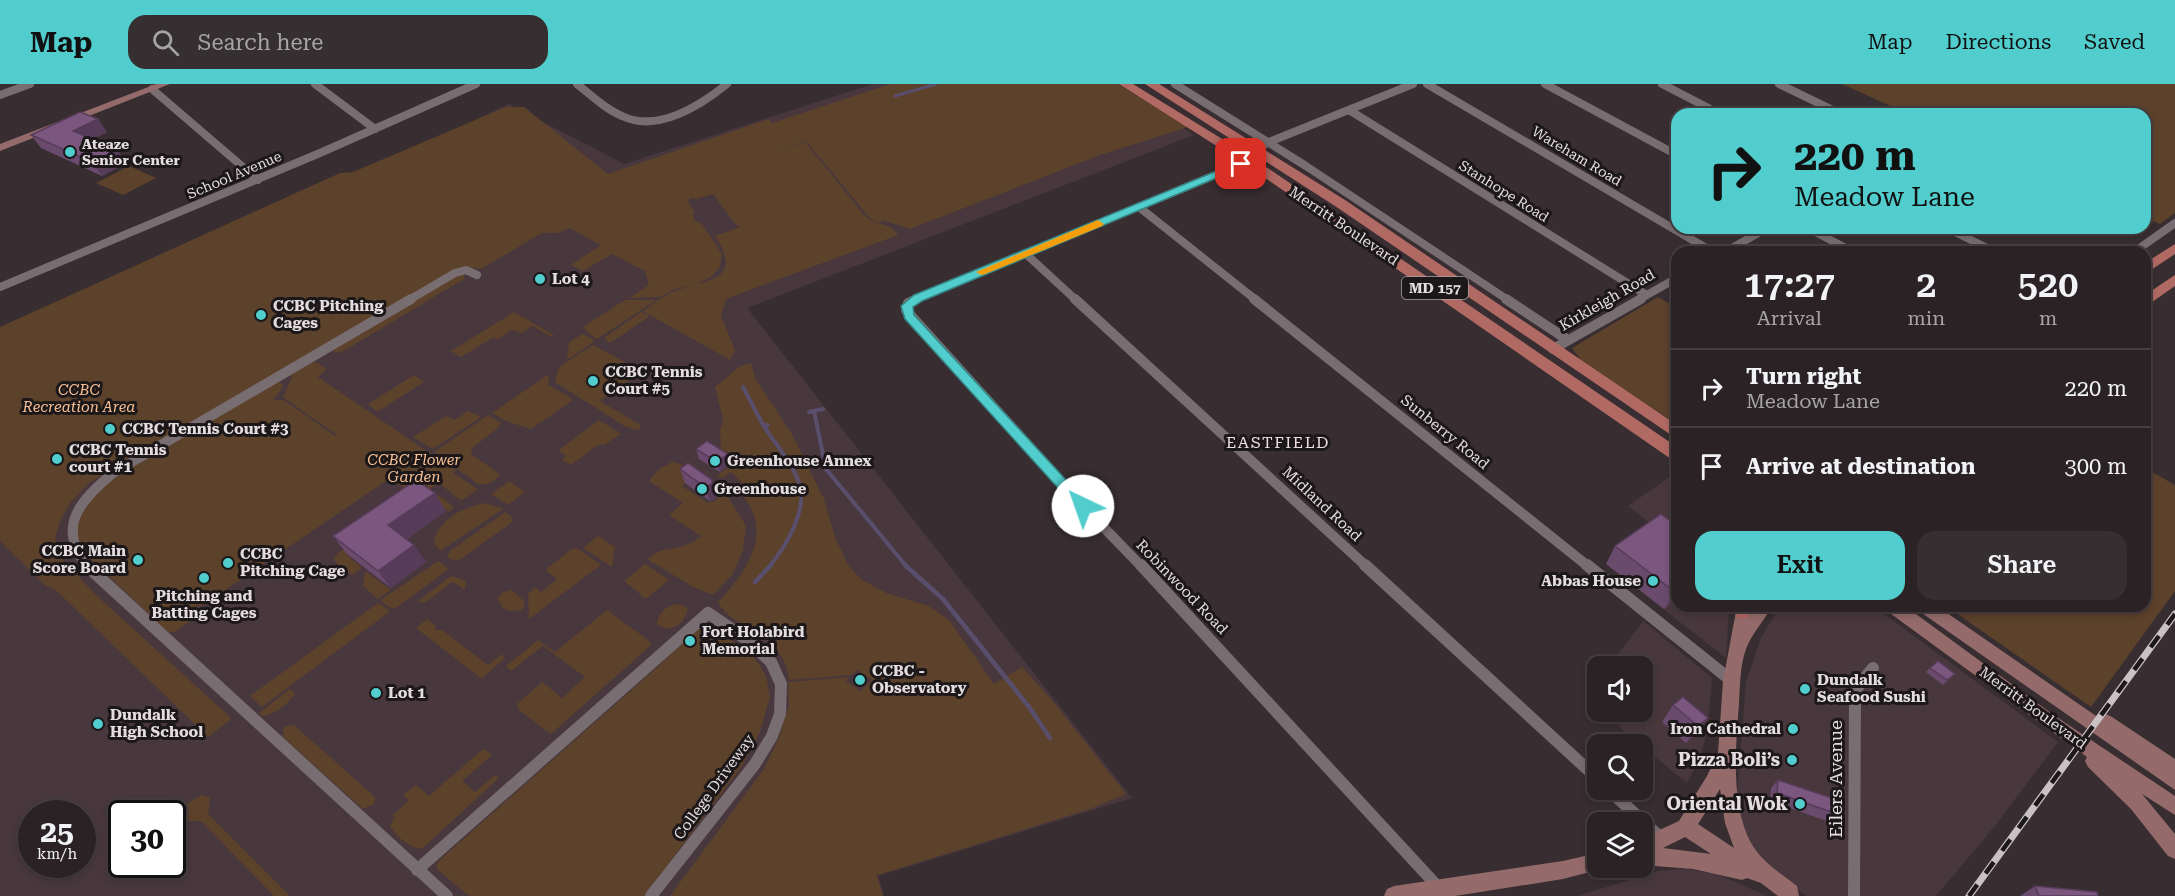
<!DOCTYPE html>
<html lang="en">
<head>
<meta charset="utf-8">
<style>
  body { margin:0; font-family:"Roboto Serif",serif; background:#362f32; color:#f1f3f6; height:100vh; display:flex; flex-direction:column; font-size:22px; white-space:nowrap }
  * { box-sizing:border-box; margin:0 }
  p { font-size:20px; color:#a5a4a7 }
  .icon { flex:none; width:33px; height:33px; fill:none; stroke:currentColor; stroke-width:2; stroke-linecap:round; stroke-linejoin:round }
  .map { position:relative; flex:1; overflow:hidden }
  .details { position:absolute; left:1671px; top:162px; width:480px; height:366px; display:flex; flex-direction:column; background:#2a2225; border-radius:18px; box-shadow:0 3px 9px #0003,0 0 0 2px #463f42 }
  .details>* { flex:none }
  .top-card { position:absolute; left:1671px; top:24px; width:480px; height:126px; border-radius:18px; box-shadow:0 3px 9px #0003,0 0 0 2px #463f42; background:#52cdcd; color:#111; overflow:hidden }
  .fabs { position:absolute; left:1587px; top:572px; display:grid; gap:12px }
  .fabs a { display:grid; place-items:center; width:66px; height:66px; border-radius:12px; background:#2a2225; box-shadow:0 3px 9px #0003,0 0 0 2px #463f42; font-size:30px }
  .speed { position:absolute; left:18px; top:716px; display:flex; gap:12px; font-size:30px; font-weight:700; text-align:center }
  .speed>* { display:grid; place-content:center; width:78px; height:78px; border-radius:50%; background:#2a2225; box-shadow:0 3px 9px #0003,0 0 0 2px #463f42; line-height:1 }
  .speed small { font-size:15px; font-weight:400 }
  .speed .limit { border:3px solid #111; border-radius:9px; background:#fff; color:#111 }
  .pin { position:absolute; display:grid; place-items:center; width:51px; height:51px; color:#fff; margin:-26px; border-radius:12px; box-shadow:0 3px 9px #0006 }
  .me { position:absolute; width:66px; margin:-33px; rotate:318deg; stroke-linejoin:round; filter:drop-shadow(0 0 4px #0008) }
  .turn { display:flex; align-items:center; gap:21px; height:126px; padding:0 24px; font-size:27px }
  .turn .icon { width:78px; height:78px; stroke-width:2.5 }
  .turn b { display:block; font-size:42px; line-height:51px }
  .eta { display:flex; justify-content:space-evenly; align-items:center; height:102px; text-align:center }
  .eta b { font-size:36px; font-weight:600; line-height:42px }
  .button { display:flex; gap:12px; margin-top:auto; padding:12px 24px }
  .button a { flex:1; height:69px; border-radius:18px; background:#52cdcd; color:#111; font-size:24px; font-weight:600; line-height:69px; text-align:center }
  .button a+a { background:#362f32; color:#f1f3f6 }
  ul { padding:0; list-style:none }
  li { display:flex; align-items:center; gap:18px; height:78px; padding:0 24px; border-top:2px solid #463f42 }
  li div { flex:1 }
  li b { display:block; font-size:22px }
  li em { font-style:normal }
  header { display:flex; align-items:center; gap:36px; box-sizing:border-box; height:84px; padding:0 30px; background:#52cdcd; color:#111 }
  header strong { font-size:28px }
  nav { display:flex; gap:33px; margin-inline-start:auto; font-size:21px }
  .search { width:420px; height:54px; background:#362f32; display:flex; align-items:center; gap:15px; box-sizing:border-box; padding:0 21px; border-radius:18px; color:#a5a4a7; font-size:22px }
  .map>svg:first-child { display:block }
  .built { fill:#48383e; fill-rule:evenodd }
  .green { fill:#5c412b; fill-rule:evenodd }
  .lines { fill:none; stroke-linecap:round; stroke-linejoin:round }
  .stream-far2 { stroke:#594f6d; stroke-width:3 }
  .stream-far1 { stroke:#594f6d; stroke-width:4 }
  .stream { stroke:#594f6d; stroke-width:4.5 }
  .street-far2 { stroke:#786d71; stroke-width:8 }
  .street-far1 { stroke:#786d71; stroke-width:10 }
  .street { stroke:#786d71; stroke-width:12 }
  .secondary { fill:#946b6a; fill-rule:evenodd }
  .primary { fill:#b16964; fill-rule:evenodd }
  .rail-casing { stroke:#c9c1c3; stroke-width:7 }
  .rail { stroke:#1c1719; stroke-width:4.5; stroke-dasharray:14; stroke-linecap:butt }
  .wall { fill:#6a4a6d }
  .shaded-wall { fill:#563c59 }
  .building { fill:#7b567f; stroke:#563c59; stroke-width:1.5 }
  .route { fill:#52cdcd; stroke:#358585; stroke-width:1.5 }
  .slow { fill:#f59e0b }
  .poi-dot { fill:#52cdcd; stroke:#1c1719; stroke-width:2 }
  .labels { text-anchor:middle; stroke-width:6; stroke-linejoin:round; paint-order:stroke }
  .far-poi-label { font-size:14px; font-weight:bold; fill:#e4dddf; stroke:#1c1719; text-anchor:start }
  .far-street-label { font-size:14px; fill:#e4dddf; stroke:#1c1719 }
  .shield { fill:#1c1719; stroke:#a8a2a4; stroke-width:1.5 }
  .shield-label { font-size:14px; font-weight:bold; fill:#e4dddf }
  .street-label { font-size:15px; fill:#e4dddf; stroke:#1c1719 }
  .poi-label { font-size:15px; font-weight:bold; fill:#e4dddf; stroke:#1c1719; text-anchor:start }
  .park-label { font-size:15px; font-style:italic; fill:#f8c094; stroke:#1c1719 }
  .neighbourhood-label { font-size:16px; letter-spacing:1.5px; fill:#ecdfe3; stroke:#1c1719 }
  .near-poi-label { font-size:18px; font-weight:bold; fill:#e4dddf; stroke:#1c1719; text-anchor:end }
  .near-street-label { font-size:18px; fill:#e4dddf; stroke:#1c1719 }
</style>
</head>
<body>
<header>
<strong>Map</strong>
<div class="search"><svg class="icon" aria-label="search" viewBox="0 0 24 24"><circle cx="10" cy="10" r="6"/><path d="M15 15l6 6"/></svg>Search here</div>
<nav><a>Map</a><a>Directions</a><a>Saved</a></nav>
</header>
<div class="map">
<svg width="2175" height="812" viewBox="0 0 2175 812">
  <rect width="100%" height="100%" fill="#382e31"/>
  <!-- built -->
  <path class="built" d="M873,0H1112L1194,51L747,224L1132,714L878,792L884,812H0V257L509,20L624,80ZM32,729H82V780H32ZM122,729H172V780H122Z
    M1677,388V522H1729L1726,574L1606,480L1660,447L1628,422Z
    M1780,522H1873L2058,658L1994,743L1936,812H1807L1757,776L1736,726L1746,598L1761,554Z
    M1643,537L1712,594L1707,647L1701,671L1687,699L1625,648L1605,627H1642V582H1607L1616,573Z
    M1686,785L1717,790L1767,812H1577L1659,787Z"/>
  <!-- green -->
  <path class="green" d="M890,0H1118L1188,43L1100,71L910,145L883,136L878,140L867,131L806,57L762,70L805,58L865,132C877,141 893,140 898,151L726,215L721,231L735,266L730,276L643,227C652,221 661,213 671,209C700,195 747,200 715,152L740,143L736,141L713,110L697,115L691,114L688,117L695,129L693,130L694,136L702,140L722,170L720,183L711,193L697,200L673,206L661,213L629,214L649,201L645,187L612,170L583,187L571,181L601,161L569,144L558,149H542L481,185L475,184L464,190V195L347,265L339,269L334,268V264L360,249L90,398L70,419L60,437L55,455L61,474L96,511L230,633V636L208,653L59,509L51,503H47L0,457V243L340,89L353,88L506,23H524L608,90L768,35L772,39Z
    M1842,0H2175V129L2160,140L2145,134V30H1908Z
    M129,82L156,94L123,111L96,99Z
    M1658,213L1677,224V340L1583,279L1572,264Z
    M625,216H656L597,255L585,247L587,246L583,243Z
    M514,228L554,251L552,253L532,242L522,249L512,246L497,256L494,253L461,273L451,267Z
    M641,228L650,232L610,259L604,254Z
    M583,250L595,257L567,276L569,258Z
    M593,261L642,287L600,317L639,340L641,343L639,346L626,343L555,298L559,283Z
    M316,278L327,285L318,293L456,387L453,389L478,405L463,416H460L439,399L423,409L430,406L451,420L453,424L449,428L427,413L346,470L362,484L352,491L336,479L334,475L338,469L419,413L389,395L200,523L184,510L196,521L199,531L175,548H168L79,464L75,451L80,433L91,415L108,398L277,297L284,301L274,316H284L335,352L337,351L283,313L292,293L289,291L310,279Z
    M751,279L755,294L793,352L824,415L835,453L848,481L861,495L886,509L929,522L949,536L994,600L1022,583L1052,616L1126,710L1090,725L878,791L876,788L883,812H670L764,685L779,654L789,621L788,598L849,593L846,597L861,607L872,596L857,586L851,591L789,596C786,551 732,546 718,518C749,486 775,446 739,407L745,402L731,388L722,394L717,392L733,379L716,368L721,362L720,346L723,335L715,303L739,283Z
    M549,290L548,301L570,313L572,317L531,345L506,337L492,329Z
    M414,291L424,298L377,328L368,320Z
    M468,327L481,333L433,365L413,353L446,332L455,336Z
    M488,331L501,339L497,345L472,364L471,370L501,391L488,400H478L434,368Z
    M599,336L621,350L604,361L600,360L571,381L562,376L566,372L559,367L560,365Z
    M672,378L681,380L683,384L690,385L724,406L746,442L743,466L733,490L713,511L693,503L647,475C667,458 681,470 701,452L669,431L683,419L649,397L658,386ZM693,393L719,410L715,417L708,419L682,402Z
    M2145,384L2175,401V507L2091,623L1946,522H2145Z
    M509,397L525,408L508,421L491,410Z
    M483,419L502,424V426L440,467L434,459C438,435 462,425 483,419Z
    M505,428L513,434L511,439L458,477L447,474L450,467Z
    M598,452L615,463L612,483L583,464Z
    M577,464L601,481L529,535L528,510L536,503L541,508L557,495L547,488V484L572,465Z
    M438,477L449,485L396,524H391L382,518V515Z
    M645,480L669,496L646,515L624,497Z
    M365,488L368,489L391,506L378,515L363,502Z
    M451,492L466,497L465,506L453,498L424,519L418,517Z
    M512,506L525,518L522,526L509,527L503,524L497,514L503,508Z
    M378,519L389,526L388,529L262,623L250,612Z
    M675,520L684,521L688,526C684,540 670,551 657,540C658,529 664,524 675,520Z
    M607,526L651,558L650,562L552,649H549L518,625L517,620L542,598L562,614L585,593L543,562L511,587L506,582L538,556L555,568Z
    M427,535L435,541V546H442L488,581L502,570L505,574L482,595L416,544Z
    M709,539L754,573L766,592L770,613L760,648L742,682L644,812H469L437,785V780L442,774L662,579L700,541Z
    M290,605L295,610C289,619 274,631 263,632L259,629Z
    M290,641H294L375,713L374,720L363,725L283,653L284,643Z
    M483,665L492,671L462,697L475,708L495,691L499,694L425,762L421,765C411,764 393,751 390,740L395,734L392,732L409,716L403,711L416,701L429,712Z
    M202,711L210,714L208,730L290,812H274L201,737H184L180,731L185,721Z"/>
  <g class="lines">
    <!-- stream-far2 -->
    <path class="stream-far2" d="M895,12L936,0"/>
    <!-- stream-far1 -->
    <path class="stream-far1" d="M743,303L763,341H768
      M814,327L826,385L907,483
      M809,328L823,325
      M767,341L765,344C776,361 791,377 798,396C810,424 786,462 769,483"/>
    <!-- stream -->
    <path class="stream" d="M905,481L943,515L1029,623L1050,654
      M755,498L771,481"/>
    <!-- street-far2 -->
    <path class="street-far2" d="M315,0L375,45
      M577,0C591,11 605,25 622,32C657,49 700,22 727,0
      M1175,0L1306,82L1508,216
      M1427,0L1713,168
      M1545,0L1677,71
      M1662,0L1720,30
      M1779,0L1841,30
      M152,5L258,96
      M0,11L30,0
      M1349,26L1645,210
      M1139,123L1256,216
      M1808,144L1853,168
      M1947,144L1995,168
      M1725,168L1767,144
      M2134,168L2175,139
      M1025,169L1076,216
      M0,203L320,69L476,0
      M409,216L455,189L466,186L477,191
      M914,216L1249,77L1257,65L1269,58L1413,0
      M1638,216L1677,194"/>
    <!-- street-far1 -->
    <path class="street-far1" d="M917,215L908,219L906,226L1083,422L1142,483
      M1075,215L1367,483
      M1254,215L1589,483
      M1506,215L1568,256
      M1553,265L1641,215
      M87,483C56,442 80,417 113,389L411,215"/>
    <!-- street -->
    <path class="street" d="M86,481L447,812
      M1141,481L1439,804
      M1365,481L1598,695
      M1587,481L1732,597
      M1608,705L1662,755
      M417,786L708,529L746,555L771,578L781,600L780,630L772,652L755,680L651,812
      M1854,812L1855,613L1857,604L1873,584"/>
    <!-- secondary -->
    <path class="secondary" d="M156,0H170L0,67V60Z
      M1737,522H1753L1752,526L1755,522H1772C1765,536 1751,550 1746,565C1740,581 1740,602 1739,619C1736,661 1730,720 1751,759C1762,778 1780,789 1797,802L1799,812H1778L1761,799L1747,794L1742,796L1693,785L1642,781V754L1679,737L1707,692L1718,669L1723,597ZM1720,705L1725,739L1734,764L1698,740ZM1685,753L1711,770L1663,764Z
      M1885,522H1905L2055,632L2175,712V731L2142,710L2175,750V775L2168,772L2131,725L2088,683L2085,677L2087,673L1887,527Z
      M1917,522H1937L2099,634L2106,630L2112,633L2175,675V706L1919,527Z
      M1598,769V783L1605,784L1563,795L1455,812H1384L1387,805L1394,802L1563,777Z"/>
    <!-- primary -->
    <path class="primary" d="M1119,0H1133L1253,74L1677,363V377L1671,375L1245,80Z
      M1145,0H1159L1345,116L1677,341V355L1335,122Z
      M2175,160V170L2145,190V179Z
      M2175,191V202L2145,223V211Z
      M1733,522H1751L1748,533L1742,535L1736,533Z"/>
    <defs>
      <path id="rail" d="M1969,812L2175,530"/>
    </defs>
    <!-- rail casing -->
    <use href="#rail" class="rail-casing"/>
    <!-- rail -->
    <use href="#rail" class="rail"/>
  </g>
  <!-- wall -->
  <path class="wall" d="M107,48L93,55L117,66L126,79L102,92L41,64L31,51Z
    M696,365L728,370L731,379L720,388L699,375Z
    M680,385L717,409L716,414L710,417L685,399Z
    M435,409L446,427L407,455L426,478L391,504L347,470L333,452Z
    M1677,442V515L1664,525L1606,480L1615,462Z
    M1930,584L1955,590L1943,601L1926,588Z
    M1673,621L1708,634L1696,650L1686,659L1662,638Z
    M1778,696L1837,730L1829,738L1770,717L1771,704Z
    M2035,802L2098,812H2020Z"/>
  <!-- shaded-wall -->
  <path class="shaded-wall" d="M98,35L107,48L83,60L73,47Z
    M117,66L126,79L102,92L92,78Z
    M728,370L731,379L720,388L717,378Z
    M712,396L717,409L716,414L710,417L705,403Z
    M435,409L446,427L401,459L388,441Z
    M414,461L426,478L391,504L378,487Z
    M1677,506V515L1664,525L1675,508Z
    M1708,634L1696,650L1686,659L1698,642Z"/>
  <!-- building -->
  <path class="building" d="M80,28L98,35L73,47L117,66L92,78L31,51Z
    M707,357L728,370L717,378L696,365Z
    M688,379L712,396V400L705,403L680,385Z
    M416,396L435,409L388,441L414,461L378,487L333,452Z
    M1661,430L1677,442V506L1675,508L1615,462Z
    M1938,577L1955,590L1947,596L1930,584Z
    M1683,613L1708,634L1698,642L1673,621Z
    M1778,696L1838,716L1837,730L1777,709Z
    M2035,802L2097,808L2098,812H2039Z"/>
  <!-- route -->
  <path class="route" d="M1241,77L1245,78V82L922,217L913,223L914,231L1090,422L1088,426H1078L905,235L901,222L914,211Z"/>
  <!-- slow -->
  <path class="slow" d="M1098,136L1104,140L1102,142L985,190L981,191L976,188Z"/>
  <!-- markers -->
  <g class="poi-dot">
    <circle cx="70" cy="68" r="6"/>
    <circle cx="540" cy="195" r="6"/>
    <circle cx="261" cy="231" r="6"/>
    <circle cx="593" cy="297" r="6"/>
    <circle cx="110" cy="345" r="6"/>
    <circle cx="57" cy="375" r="6"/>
    <circle cx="715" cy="377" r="6"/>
    <circle cx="702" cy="405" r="6"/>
    <circle cx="138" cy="476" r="6"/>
    <circle cx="228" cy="479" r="6"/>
    <circle cx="204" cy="494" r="6"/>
    <circle cx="1653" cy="497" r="6"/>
    <circle cx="690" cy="557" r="6"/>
    <circle cx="860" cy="596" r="6"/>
    <circle cx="1805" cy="605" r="6"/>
    <circle cx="376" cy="609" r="6"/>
    <circle cx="98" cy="640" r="6"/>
    <circle cx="1793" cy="645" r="6"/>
    <circle cx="1792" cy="676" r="6"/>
    <circle cx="1800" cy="720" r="6"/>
  </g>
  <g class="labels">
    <!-- far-poi labels -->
    <g class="far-poi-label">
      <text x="82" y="65">Ateaze<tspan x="82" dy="16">Senior Center</tspan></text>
    </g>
    <!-- far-street labels -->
    <g class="far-street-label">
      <text transform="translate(1577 72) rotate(31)" y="5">Wareham Road</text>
      <text transform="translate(234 91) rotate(-23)" y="5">School Avenue</text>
      <text transform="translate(1504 107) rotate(32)" y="5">Stanhope Road</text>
    </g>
    <!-- shield labels -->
    <rect class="shield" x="1402" y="193" width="66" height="22" rx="4.5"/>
    <g class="shield-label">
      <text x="1435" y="209">MD 157</text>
    </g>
    <!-- street labels -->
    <g class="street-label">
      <text transform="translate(1344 142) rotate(34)" y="5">Merritt Boulevard</text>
      <text transform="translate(1607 216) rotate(-30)" y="5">Kirkleigh Road</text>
      <text transform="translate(1445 348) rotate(39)" y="5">Sunberry Road</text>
      <text transform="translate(1322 420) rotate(43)" y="5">Midland Road</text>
      <text transform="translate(1182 503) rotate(46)" y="5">Robinwood Road</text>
      <text transform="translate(2033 624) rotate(36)" y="5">Merritt Boulevard</text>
      <text transform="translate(714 703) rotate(-54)" y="5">College Driveway</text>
    </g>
    <!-- poi labels -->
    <g class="poi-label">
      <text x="552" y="200">Lot 4</text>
      <text x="273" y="227">CCBC Pitching<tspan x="273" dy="17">Cages</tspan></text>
      <text x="605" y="293">CCBC Tennis<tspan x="605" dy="17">Court #5</tspan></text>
      <text x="122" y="350">CCBC Tennis Court #3</text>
      <text x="69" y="371">CCBC Tennis<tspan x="69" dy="17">court #1</tspan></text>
      <text x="727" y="382">Greenhouse Annex</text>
      <text x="714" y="410">Greenhouse</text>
      <text x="126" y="472" text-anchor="end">CCBC Main<tspan x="126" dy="17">Score Board</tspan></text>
      <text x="240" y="475">CCBC<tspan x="240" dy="17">Pitching Cage</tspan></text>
      <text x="1641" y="502" text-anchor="end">Abbas House</text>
      <text x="204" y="517" text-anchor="middle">Pitching and<tspan x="204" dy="17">Batting Cages</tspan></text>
      <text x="702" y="553">Fort Holabird<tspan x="702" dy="17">Memorial</tspan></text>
      <text x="872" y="592">CCBC -<tspan x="872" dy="17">Observatory</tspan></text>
      <text x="1817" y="601">Dundalk<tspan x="1817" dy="17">Seafood Sushi</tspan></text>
      <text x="388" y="614">Lot 1</text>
      <text x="110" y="636">Dundalk<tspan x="110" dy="17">High School</tspan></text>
      <text x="1781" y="650" text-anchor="end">Iron Cathedral</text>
    </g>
    <!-- park labels -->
    <g class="park-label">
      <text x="79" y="311">CCBC<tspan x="79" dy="17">Recreation Area</tspan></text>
      <text x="414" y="381">CCBC Flower<tspan x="414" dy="17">Garden</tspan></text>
    </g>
    <!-- neighbourhood labels -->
    <g class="neighbourhood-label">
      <text x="1278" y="364">EASTFIELD</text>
    </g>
    <!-- near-poi labels -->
    <g class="near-poi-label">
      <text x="1780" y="682">Pizza Boli’s</text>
      <text x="1788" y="726">Oriental Wok</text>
    </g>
    <!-- near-street labels -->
    <g class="near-street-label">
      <text transform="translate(1836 695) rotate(-90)" y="6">Eilers Avenue</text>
    </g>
  </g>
</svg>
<div class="fabs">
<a><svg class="icon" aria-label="sound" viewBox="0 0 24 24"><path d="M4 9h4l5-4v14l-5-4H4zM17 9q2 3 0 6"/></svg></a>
<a><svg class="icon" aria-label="search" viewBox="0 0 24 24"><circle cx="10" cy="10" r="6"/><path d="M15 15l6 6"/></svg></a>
<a><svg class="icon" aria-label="layers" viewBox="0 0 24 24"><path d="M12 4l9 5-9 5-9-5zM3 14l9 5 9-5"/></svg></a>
</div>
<div class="speed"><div>25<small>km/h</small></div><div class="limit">30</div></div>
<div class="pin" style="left:1241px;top:80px;background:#d93025"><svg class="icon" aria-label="arrive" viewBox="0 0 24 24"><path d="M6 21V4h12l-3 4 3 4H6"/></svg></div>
<svg class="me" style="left:1083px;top:422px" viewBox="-20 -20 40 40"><circle r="19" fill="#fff"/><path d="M0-13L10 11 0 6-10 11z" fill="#52cdcd"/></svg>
<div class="top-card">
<div class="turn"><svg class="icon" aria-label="right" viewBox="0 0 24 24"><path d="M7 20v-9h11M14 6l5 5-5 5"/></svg><div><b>220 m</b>Meadow Lane</div></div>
</div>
<section class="details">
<div class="eta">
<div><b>17:27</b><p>Arrival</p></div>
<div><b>2</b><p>min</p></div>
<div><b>520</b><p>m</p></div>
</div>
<ul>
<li><svg class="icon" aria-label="right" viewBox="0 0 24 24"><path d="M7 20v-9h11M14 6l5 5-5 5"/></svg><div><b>Turn right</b><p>Meadow Lane</p></div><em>220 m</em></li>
<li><svg class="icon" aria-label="arrive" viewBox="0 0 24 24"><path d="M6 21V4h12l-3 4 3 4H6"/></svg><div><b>Arrive at destination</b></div><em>300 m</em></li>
</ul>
<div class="button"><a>Exit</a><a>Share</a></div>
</section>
</div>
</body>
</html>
